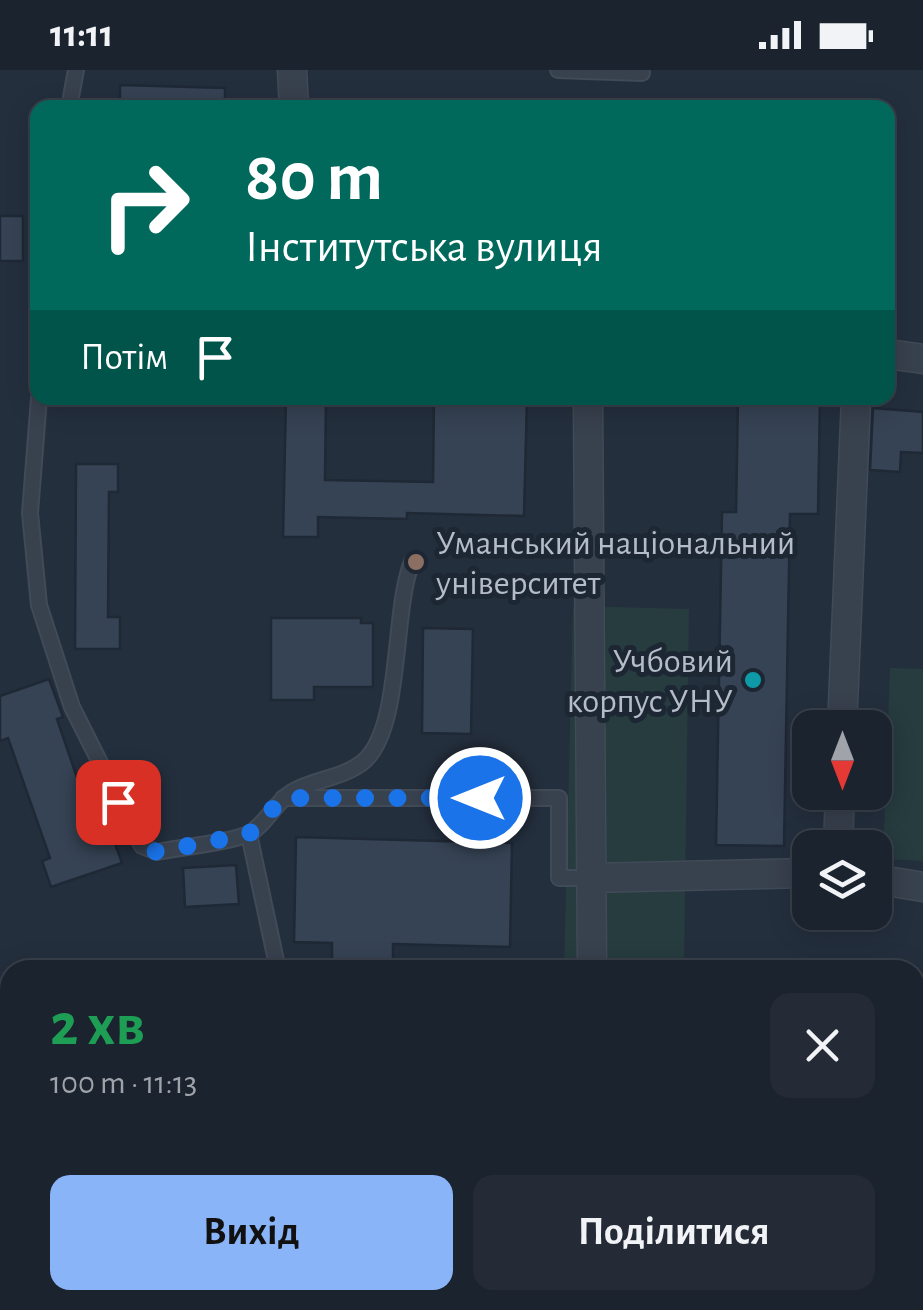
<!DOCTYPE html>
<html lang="uk">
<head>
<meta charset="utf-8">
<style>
  body { margin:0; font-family:"Alegreya Sans",sans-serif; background:#242b36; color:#f1f3f6; height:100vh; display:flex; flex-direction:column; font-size:38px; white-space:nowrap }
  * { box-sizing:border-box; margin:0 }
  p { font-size:32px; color:#a0a4aa }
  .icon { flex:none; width:55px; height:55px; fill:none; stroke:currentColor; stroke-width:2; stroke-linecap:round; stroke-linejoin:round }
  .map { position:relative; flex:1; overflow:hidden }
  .sheet { position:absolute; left:0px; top:890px; width:925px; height:350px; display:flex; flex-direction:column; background:#1b232e; border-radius:30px 30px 0 0; box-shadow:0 5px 25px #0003,0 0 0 2px #39404a }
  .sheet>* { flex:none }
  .top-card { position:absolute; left:30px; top:30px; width:865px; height:305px; border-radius:20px; box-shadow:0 5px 25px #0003,0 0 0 2px #39404a; background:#00695c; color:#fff; overflow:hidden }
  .needle { width:65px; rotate:180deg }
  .controls { position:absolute; left:792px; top:640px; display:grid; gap:20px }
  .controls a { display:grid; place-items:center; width:100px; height:100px; border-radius:20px; background:#1b232e; box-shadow:0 5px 25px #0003,0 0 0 2px #39404a; font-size:50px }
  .pin { position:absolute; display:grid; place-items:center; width:85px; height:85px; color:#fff; margin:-42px; border-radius:20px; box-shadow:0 5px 15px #0006 }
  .me { position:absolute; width:110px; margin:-55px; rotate:270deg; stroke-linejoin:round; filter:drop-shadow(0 0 8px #0008) }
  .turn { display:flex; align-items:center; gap:35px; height:210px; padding:0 50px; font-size:45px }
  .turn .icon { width:130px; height:130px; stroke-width:2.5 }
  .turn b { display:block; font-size:70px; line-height:85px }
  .then { display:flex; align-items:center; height:95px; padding:0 50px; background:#0003; gap:20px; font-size:38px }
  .round { display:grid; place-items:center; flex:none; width:105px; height:105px; border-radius:20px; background:#242b36 }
  .headline { display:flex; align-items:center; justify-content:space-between; height:170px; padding:0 50px }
  h1 { font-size:60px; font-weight:600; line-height:75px; color:#1e9e55 }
  .action { display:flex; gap:20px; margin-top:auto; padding:20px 50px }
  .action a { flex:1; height:115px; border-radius:20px; background:#8ab4f8; color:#111; font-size:40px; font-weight:600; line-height:115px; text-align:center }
  .action a+a { background:#242b36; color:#f1f3f6 }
  .status { display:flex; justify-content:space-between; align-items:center; height:70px; padding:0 50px; background:#1b232e; direction:ltr }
  .status svg { height:28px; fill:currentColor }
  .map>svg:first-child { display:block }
  .green { fill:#263c3f }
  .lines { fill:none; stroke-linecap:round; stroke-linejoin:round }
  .stream { stroke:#17263c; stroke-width:9 }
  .building { fill:#364354; stroke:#1f2835; stroke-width:2.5 }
  .lane-casing { stroke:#414a57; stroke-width:18 }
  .street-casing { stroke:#414a57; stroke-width:31 }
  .path { stroke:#3f5557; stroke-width:5; stroke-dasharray:8 8; stroke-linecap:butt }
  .lane { stroke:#38414e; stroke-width:14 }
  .street { stroke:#38414e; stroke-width:28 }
  .route { stroke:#1a73e8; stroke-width:18; stroke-dasharray:0 32.4 }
  .education-dot { fill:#8d6e63; stroke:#1d2633; stroke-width:4 }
  .culture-dot { fill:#0f9aa8; stroke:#1d2633; stroke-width:4 }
  .labels { text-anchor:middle; stroke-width:10; stroke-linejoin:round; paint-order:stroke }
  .poi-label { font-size:35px; fill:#b4bcc9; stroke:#1d2633; text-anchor:start }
</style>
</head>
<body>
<div class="status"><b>11:11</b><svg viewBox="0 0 49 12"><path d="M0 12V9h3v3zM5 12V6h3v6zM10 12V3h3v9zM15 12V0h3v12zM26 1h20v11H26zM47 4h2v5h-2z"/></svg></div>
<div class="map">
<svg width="923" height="1240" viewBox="0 0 923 1240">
  <rect width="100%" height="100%" fill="#242f3e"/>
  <!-- green -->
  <path class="green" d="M573,536L689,539L684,900H564Z
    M890,598L923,599V791L883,789Z"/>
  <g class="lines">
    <!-- stream -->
    <path class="stream" d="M0,1054L10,1073"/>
  </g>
  <!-- building -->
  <path class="building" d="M120,15L225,18V38H120Z
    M0,146H23V191H0Z
    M286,328H326L325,410L433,412L434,328H527L524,446L407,443V449L318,447V467H283Z
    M738,328H820L818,444H790L784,776L716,775L722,442H736Z
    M873,338L923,342V383L901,382L900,402L870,400Z
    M76,394H118V422H109L108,547H120V579H75Z
    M271,548H361V553H373V617H314V630H271Z
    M423,558L473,559L471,664L422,663Z
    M49,609L63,647L57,649L98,769L112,765L122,793L51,817L42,791L50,788L8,668L0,671V626Z
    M296,767L512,773L510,877L393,874V900H332V873L294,872Z
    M236,795L239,834L185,837L183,798Z"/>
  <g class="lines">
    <defs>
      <path id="lane" d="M558,0L642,3
        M69,38L76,0
        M39,328L30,443L39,535L72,637L142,776L157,782C177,778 232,772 248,764C265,756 275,732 292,722C314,709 343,708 363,692C403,659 392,540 412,492
        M283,728H559V808H592
        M249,764L278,900"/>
      <path id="street" d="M292,0L294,38
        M888,284L923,289
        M588,328L592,900
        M842,658L856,328
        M838,778L840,722
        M592,808L810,803
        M875,809L923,817
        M590,1240L591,1230"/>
    </defs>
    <!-- lane casing -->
    <use href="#lane" class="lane-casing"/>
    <!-- street casing -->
    <use href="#street" class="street-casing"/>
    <!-- path -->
    <path class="path" d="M319,1230L331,1240
      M424,1230V1240
      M310,1240V1230
      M521,1240L534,1230
      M542,1240V1230"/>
    <!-- lane -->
    <use href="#lane" class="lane"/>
    <!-- street -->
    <use href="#street" class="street"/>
  </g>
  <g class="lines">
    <!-- route -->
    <path class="route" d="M118,732L142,776L157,782L249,764L283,728H480"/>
  </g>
  <!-- markers -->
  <circle class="education-dot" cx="416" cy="492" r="10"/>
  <circle class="culture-dot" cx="753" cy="610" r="10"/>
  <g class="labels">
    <!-- poi labels -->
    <g class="poi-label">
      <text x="436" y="484">Уманський національний<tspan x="436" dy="40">університет</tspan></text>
      <text x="733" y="602" text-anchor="end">Учбовий<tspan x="733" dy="40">корпус УНУ</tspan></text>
    </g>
  </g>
</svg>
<div class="controls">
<a><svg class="needle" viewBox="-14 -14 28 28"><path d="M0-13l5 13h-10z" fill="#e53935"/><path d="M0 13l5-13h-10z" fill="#a0a4aa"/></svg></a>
<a><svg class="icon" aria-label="layers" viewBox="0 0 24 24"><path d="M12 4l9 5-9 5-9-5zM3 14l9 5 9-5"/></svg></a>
</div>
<div class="pin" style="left:118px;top:732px;background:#d93025"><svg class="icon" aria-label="arrive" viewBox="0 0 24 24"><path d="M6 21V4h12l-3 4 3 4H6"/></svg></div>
<svg class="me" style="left:480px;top:728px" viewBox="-20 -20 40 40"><circle r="17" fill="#1a73e8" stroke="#fff" stroke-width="3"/><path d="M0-11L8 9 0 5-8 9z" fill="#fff"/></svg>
<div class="top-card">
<div class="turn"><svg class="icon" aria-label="right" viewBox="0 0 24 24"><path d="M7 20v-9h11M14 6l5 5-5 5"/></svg><div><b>80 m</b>Інститутська вулиця</div></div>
<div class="then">Потім<svg class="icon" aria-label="arrive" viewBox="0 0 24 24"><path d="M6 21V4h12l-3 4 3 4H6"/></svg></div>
</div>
<section class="sheet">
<div class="headline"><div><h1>2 хв</h1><p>100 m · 11:13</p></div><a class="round"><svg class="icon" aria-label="close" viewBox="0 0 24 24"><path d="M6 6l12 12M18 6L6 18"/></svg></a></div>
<div class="action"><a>Вихід</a><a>Поділитися</a></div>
</section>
</div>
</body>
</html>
